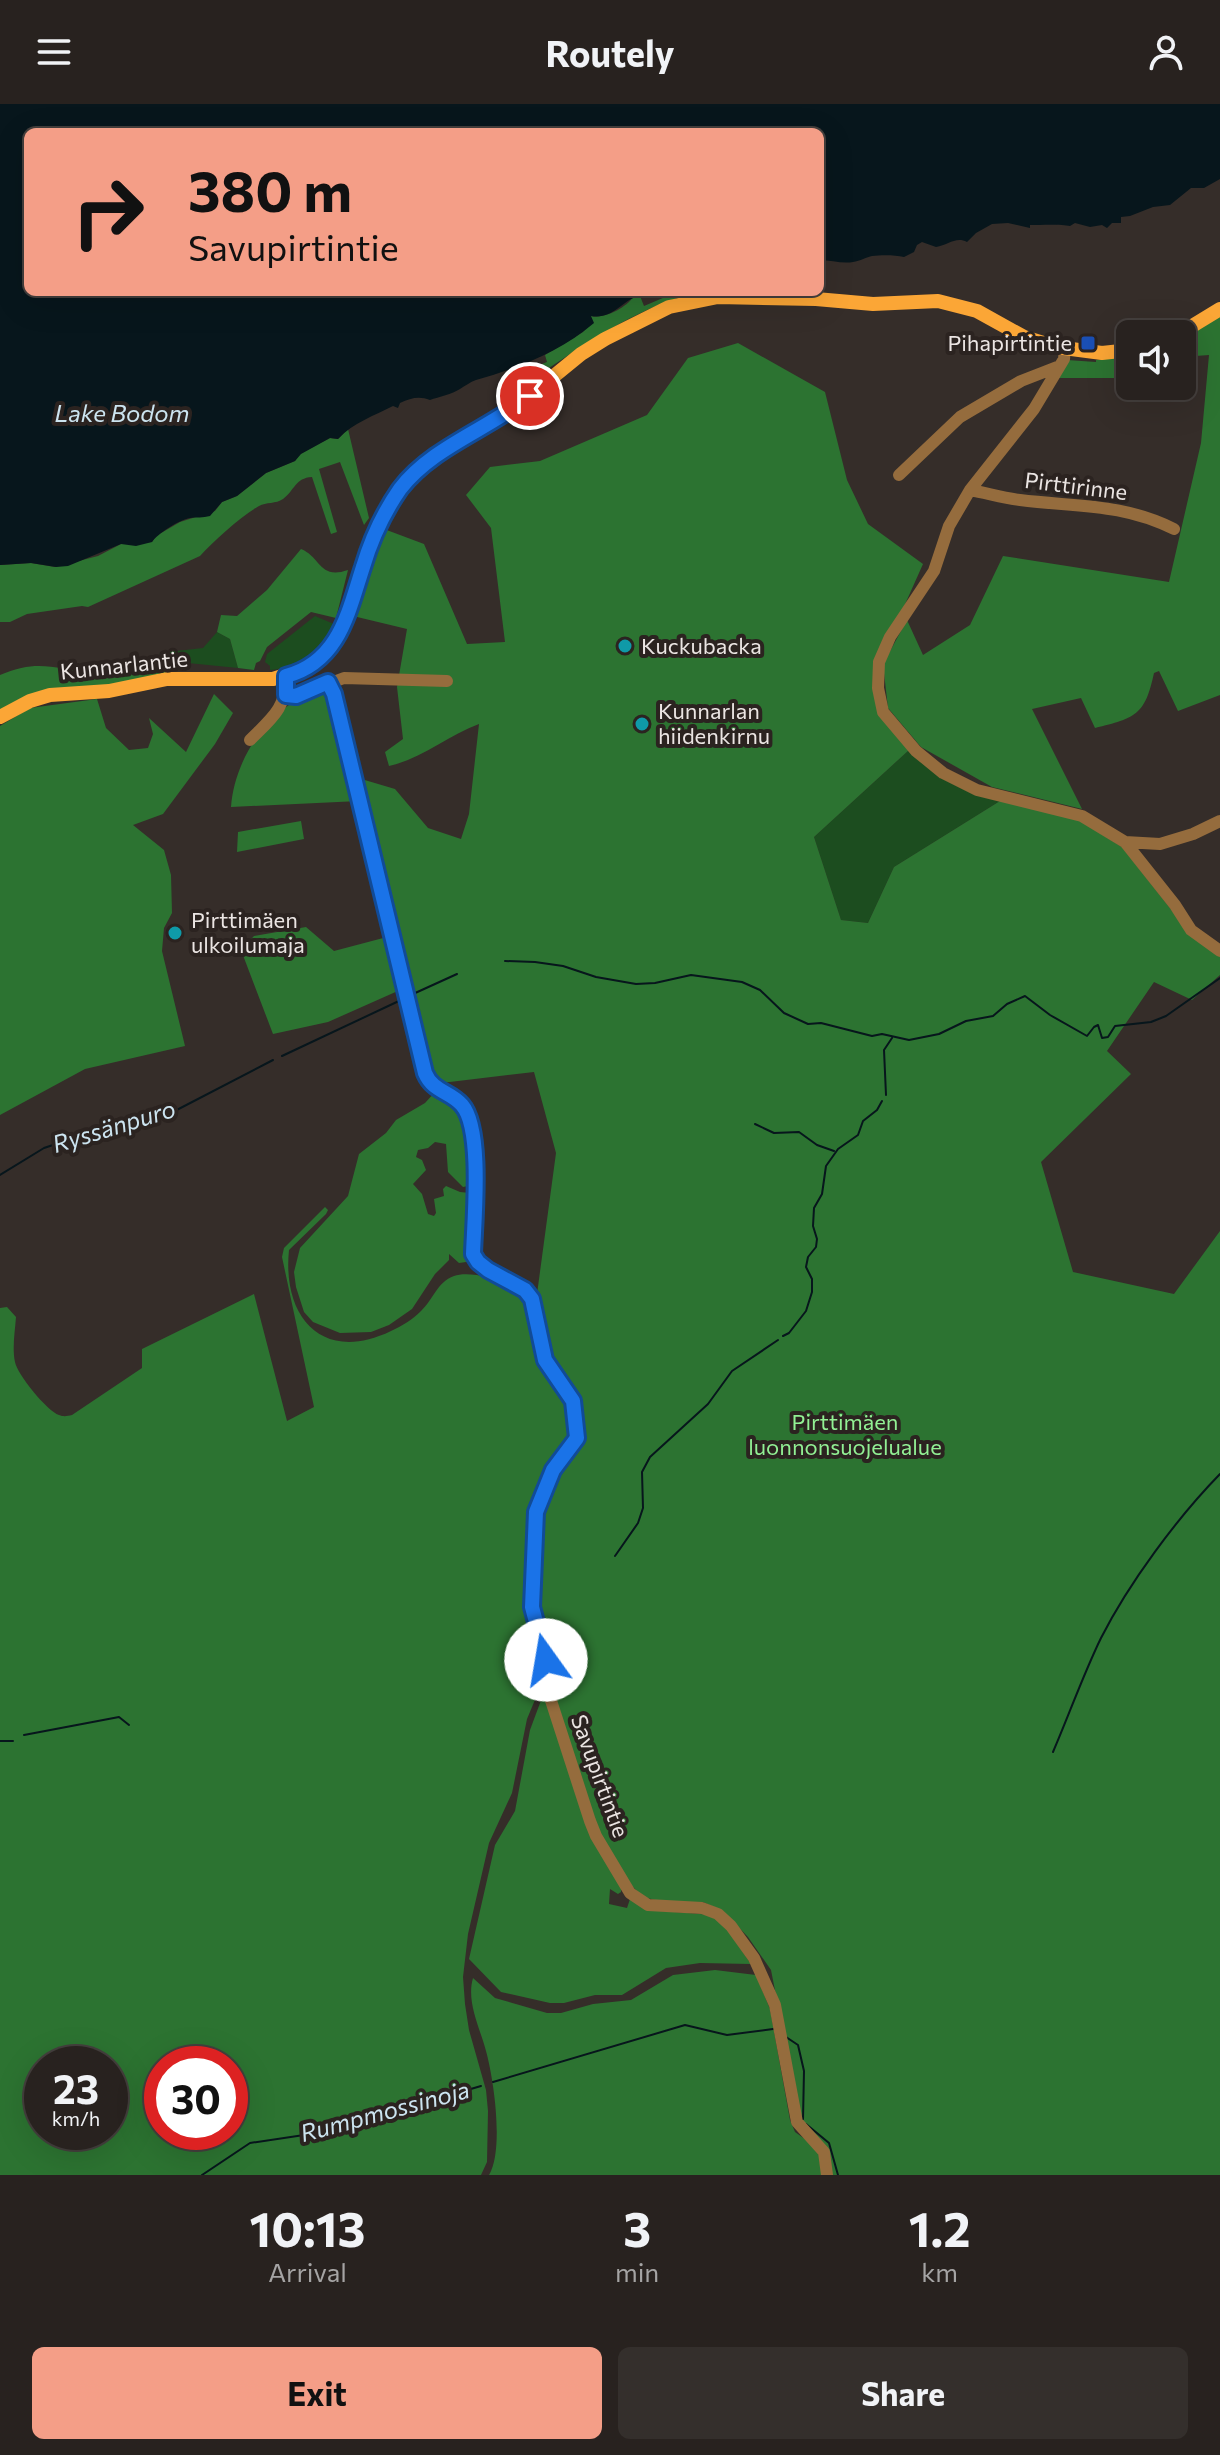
<!DOCTYPE html>
<html lang="en">
<head>
<meta charset="utf-8">
<style>
  body { margin:0; font-family:Commissioner,sans-serif; background:#342f2c; color:#f1f3f6; height:100vh; display:flex; flex-direction:column; font-size:30px; white-space:nowrap }
  * { box-sizing:border-box; margin:0 }
  p { font-size:26px; color:#a5a4a4 }
  .icon { flex:none; width:44px; height:44px; fill:none; stroke:currentColor; stroke-width:2; stroke-linecap:round; stroke-linejoin:round }
  .map { position:relative; height:2071px; overflow:hidden }
  .side { display:flex; flex-direction:column; background:#28221f; flex:1 }
  .side>* { flex:none }
  .guide { position:absolute; left:24px; top:24px; width:800px; height:168px; border-radius:12px; box-shadow:0 8px 32px #0002,0 0 0 2px #443f3d; background:#f49e87; color:#111; overflow:hidden }
  .tools { position:absolute; left:1116px; top:216px; display:grid; gap:16px }
  .tools a { display:grid; place-items:center; width:80px; height:80px; border-radius:12px; background:#28221f; box-shadow:0 8px 32px #0002,0 0 0 2px #443f3d; font-size:40px }
  .speed { position:absolute; left:24px; top:1942px; display:flex; gap:16px; font-size:40px; font-weight:700; text-align:center }
  .speed>* { display:grid; place-content:center; width:104px; height:104px; border-radius:50%; background:#28221f; box-shadow:0 8px 32px #0002,0 0 0 2px #443f3d; line-height:1 }
  .speed small { font-size:20px; font-weight:400 }
  .speed .limit { border:12px solid #d22; background:#fff; color:#111 }
  .pin { position:absolute; display:grid; place-items:center; width:68px; height:68px; color:#fff; margin:-34px; border:4px solid #fff; border-radius:50%; box-shadow:0 2px 8px #0007 }
  .me { position:absolute; width:88px; margin:-44px; rotate:347deg; stroke-linejoin:round; filter:drop-shadow(0 0 6px #0008) }
  .turn { display:flex; align-items:center; gap:28px; height:168px; padding:0 32px; font-size:36px }
  .turn .icon { width:104px; height:104px; stroke-width:2.5 }
  .turn b { display:block; font-size:56px; line-height:68px }
  .eta { display:flex; justify-content:space-evenly; align-items:center; height:136px; text-align:center }
  .eta b { font-size:48px; font-weight:700; line-height:56px }
  .cta { display:flex; gap:16px; margin-top:auto; padding:16px 32px }
  .cta a { flex:1; height:92px; border-radius:12px; background:#f49e87; color:#111; font-size:32px; font-weight:700; line-height:92px; text-align:center }
  .cta a+a { background:#342f2c; color:#f1f3f6 }
  header { display:flex; justify-content:space-between; align-items:center; height:104px; padding:0 32px; background:#28221f; font-size:36px; font-weight:700 }
  .map>svg:first-child { display:block }
  .green { fill:#1c4d1f }
  .forest { fill:#2c7331; fill-rule:evenodd }
  .water { fill:#07161c }
  .lines { fill:none; stroke-linecap:round; stroke-linejoin:round }
  .stream { stroke:#07161c; stroke-width:2 }
  .minor { stroke:#956c3d; stroke-width:12 }
  .major { stroke:#fba636; stroke-width:14 }
  .route-casing { stroke:#114b97; stroke-width:20 }
  .route { stroke:#1a73e8; stroke-width:14 }
  .transit-dot { fill:#1a4fb4; stroke:#2b2320; stroke-width:3 }
  .culture-dot { fill:#0f9aa8; stroke:#2b2320; stroke-width:3 }
  .labels { text-anchor:middle; stroke-width:8; stroke-linejoin:round; paint-order:stroke }
  .poi-label { font-size:22px; fill:#ebe5e3; stroke:#2b2320; text-anchor:start }
  .street-label { font-size:22px; fill:#ebe5e3; stroke:#2b2320 }
  .park-label { font-size:22px; fill:#92f094; stroke:#2b2320 }
  .water-label { font-size:24px; font-style:italic; fill:#cce4f0; stroke:#2b2320 }
</style>
</head>
<body>
<header><svg class="icon" aria-label="menu" viewBox="0 0 24 24"><path d="M4 6h16M4 12h16M4 18h16"/></svg>Routely<svg class="icon" aria-label="person" viewBox="0 0 24 24"><circle cx="12" cy="8" r="4"/><path d="M4 21q1-7 8-7t8 7"/></svg></header>
<div class="map">
<svg width="1220" height="2071" viewBox="0 0 1220 2071">
  <rect width="100%" height="100%" fill="#352d29"/>
  <!-- green -->
  <path class="green" d="M315,512L334,520C320,545 300,564 270,566V562L265,558L267,550Z
    M217,528L230,535L238,564L188,559L159,549L203,544Z
    M909,646C939,673 960,686 1000,697L894,763L868,819L841,816L814,733Z"/>
  <!-- forest -->
  <path class="forest" d="M677,188L690,190C632,207 586,239 536,273L537,262L547,258L545,251L583,228L591,217V212C604,215 626,204 633,193L640,192L644,202Z
    M1220,209V591L1178,607L1159,567L1154,569C1145,611 1136,614 1095,624L1081,594L1032,605L1082,705L992,683L921,643L888,604L883,560L907,516L923,551L970,521L1003,452L1169,478L1201,339L1209,251L1182,253V232Z
    M738,239L825,288L847,376L868,420L923,460L902,507L874,584L909,646L814,733L841,816L868,819L894,763L1000,697L1079,716L1122,743L1188,827L1220,850V871L1192,896L1154,878L1107,947L1131,970L1041,1058L1073,1168L1174,1190L1220,1127V2071H831L800,2013L771,1866L748,1833L723,1807L703,1798L676,1801L643,1793L632,1782L595,1722L552,1583L538,1476L543,1415L549,1391L581,1336L572,1288L545,1240L537,1190L556,1049L534,968L433,980L358,674L395,685L428,724L461,735L469,710L479,620C449,631 421,655 389,662L385,648L403,635L397,583L407,525L353,512L384,425L424,440L467,540L505,538L491,424L466,391L490,363L540,357L647,311L688,254Z
    M1130,251V274H1055L1067,256L1096,258V256Z
    M348,325L369,414L364,421L340,358L319,365L337,428L331,430L312,373C295,374 295,386 283,395C276,400 266,398 259,402C240,413 215,436 200,452L88,503L82,502L27,510L10,518H0V461L31,459L55,463L98,452L121,440L152,438L156,432L180,418L215,407L222,398L237,392L266,369L295,357L300,350L330,334L338,335Z
    M301,445C321,453 319,476 348,466L336,514L311,508L267,543L260,557L256,559L254,566L238,564L230,535L217,528L221,511L237,512L267,486Z
    M153,555H161L167,571L0,608V571C39,554 54,566 92,567C111,567 134,559 153,555Z
    M325,583L332,589L359,697L231,703C235,650 273,599 325,583Z
    M214,590L233,609L215,640L163,710L133,721L164,746L171,771L172,809L164,824L162,847L185,942L85,965L0,1011V622L30,604L97,595L106,624L129,646L148,644L153,630L149,614L186,648Z
    M301,717L304,735L237,748L238,728Z
    M306,823L334,847L387,833L400,886L328,918L273,930L241,846L254,832Z
    M435,988L458,1003L469,1026L467,1039L471,1075L468,1082L463,1083L448,1068L446,1040L435,1038L428,1044L418,1046L416,1053L422,1056L426,1066L413,1080L422,1090L428,1110L434,1112L436,1109L434,1095L444,1092L443,1085L446,1082L460,1088L470,1089L473,1157L459,1159L449,1150V1156L435,1170L412,1205L389,1221L371,1228L340,1229L313,1218L304,1208L296,1183L294,1168L300,1144L348,1092L359,1050L386,1029L396,1016L425,999Z
    M325,1103L328,1106L326,1110L289,1146C282,1214 323,1260 391,1227C402,1222 412,1216 421,1207C433,1196 437,1178 454,1172C473,1165 521,1180 529,1199C537,1216 532,1236 537,1253C539,1260 548,1265 553,1271C564,1287 570,1309 575,1327L539,1386L538,1539L542,1569L537,1591L527,1615L512,1689L489,1739L468,1830L463,1873L465,1900L469,1926L486,1986L488,2007L487,2058L481,2071H0V1204L7,1203L16,1213C15,1227 12,1244 15,1258C17,1270 47,1307 59,1311C64,1313 67,1312 72,1311L142,1264V1245L254,1190L287,1317L314,1303L282,1153L284,1144ZM42,1960H110V2028H42ZM162,1960H230V2028H162Z
    M543,1591L621,1782V1788L618,1790L610,1785L609,1800L627,1804L630,1795L649,1806L713,1811L727,1825L751,1860L700,1859L666,1864L622,1891H595L564,1899H550L501,1888L469,1855L495,1741L515,1707L530,1626Z
    M715,1866L756,1871L770,1905L790,2016L795,2028L819,2045L824,2071H489C504,2046 494,1976 486,1947C480,1924 466,1898 473,1874L495,1894L547,1909H561L593,1900L631,1896L673,1871Z"/>
  <!-- water -->
  <path class="water" d="M0,0H1220V75L1204,84H1191L1170,101L1153,103L1130,112L1121,113V119H1112L1107,124L1102,121L1090,123L1075,119L1070,122C1062,120 1040,121 1030,121V124L1008,119L992,120L976,129L967,138C956,132 948,141 936,143L922,138L917,141L914,148L904,153C895,151 882,151 872,152C867,153 860,157 853,158C842,160 831,156 820,156V28H28V188H657C651,190 644,190 638,192C622,197 612,216 591,212L594,219C560,248 518,264 476,276C470,278 465,282 460,285C452,290 439,293 430,296C419,292 411,294 400,299L398,304L393,302C374,312 354,318 338,335L330,334L301,350L295,357L266,369L237,392L222,398L210,412C203,414 196,413 190,414C179,416 157,430 152,438L136,442L121,440L68,462L56,463L31,459L0,461Z"/>
  <g class="lines">
    <!-- stream -->
    <path class="stream" d="M505,857L535,858L563,862L596,873L636,880L655,879L691,871L742,878L760,886L784,909L808,920L821,919L872,932L882,930L909,936L939,930L966,917L993,912L1007,900L1025,892L1050,911L1087,932L1094,923L1098,921L1102,934L1108,933L1115,922L1151,918L1166,912L1220,874
      M413,890L457,870
      M282,952L401,896
      M886,991L884,946L892,934
      M755,1020L774,1029L799,1028L817,1041L834,1047
      M0,1071L44,1044L98,1026L153,1016L169,1010L273,956
      M783,1232L789,1229L806,1207L812,1188V1175L806,1163L808,1153L816,1143L817,1135L813,1122L814,1104L822,1090L826,1062L838,1045L858,1031L863,1017L877,1006L882,997
      M615,1452L638,1419L643,1404L642,1368L650,1353L708,1300L732,1267L778,1236
      M24,1631L119,1613L129,1621
      M0,1637H13
      M1053,1648C1069,1611 1083,1571 1101,1534C1129,1479 1177,1414 1220,1370
      M786,1933L798,1941L804,1967L803,2015
      M493,1978L685,1921L727,1931L773,1925
      M806,2020L829,2039L838,2071
      M202,2071L250,2039L324,2028L481,1982"/>
    <!-- minor -->
    <path class="minor" d="M1065,245L1064,255L1034,305L970,386L949,422L934,467L890,533L879,558L878,584L883,608L916,647L943,669L977,686L1082,712L1125,738L1175,801L1191,826L1220,847
      M899,371L960,313L1021,277L1057,263
      M970,386C987,389 1003,394 1020,396C1076,403 1122,399 1174,425
      M328,578L334,590L425,969C434,990 449,986 462,1001C483,1025 474,1117 473,1150C487,1177 521,1174 535,1202L542,1247L573,1297L577,1334L553,1366L536,1408L532,1503L546,1556L545,1578L590,1717L596,1732L630,1789L648,1801L702,1804L718,1810L731,1822L754,1854L775,1901L797,2018L824,2048L827,2071
      M286,591L296,592L344,574L447,577
      M250,636C271,615 287,604 286,572
      M1125,738L1160,740L1193,730L1220,717"/>
    <!-- major -->
    <path class="major" d="M1179,230L1220,205
      M0,613L30,597L50,591L109,587L167,575H273L307,564L326,550L340,530L349,510L370,443L390,401L411,372L439,350L510,308L581,250L605,235L669,203L718,193L816,195L873,200L938,197L977,207L1024,233L1056,243L1102,249L1130,246"/>
  </g>
  <g class="lines">
    <defs>
      <path id="route" d="M530,292C489,325 432,343 400,385C384,408 371,436 363,463C348,509 339,558 286,572V591L296,592L328,578L334,590L425,969C433,988 450,987 462,1001C483,1025 474,1117 473,1150L478,1158L488,1166L525,1186L532,1195L545,1256L573,1297L577,1334L553,1366L536,1408L532,1503L546,1556"/>
    </defs>
    <!-- route casing -->
    <use href="#route" class="route-casing"/>
    <!-- route -->
    <use href="#route" class="route"/>
  </g>
  <!-- markers -->
  <rect class="transit-dot" x="1080" y="231" width="16" height="16" rx="4"/>
  <g class="culture-dot">
    <circle cx="625" cy="542" r="8"/>
    <circle cx="642" cy="620" r="8"/>
    <circle cx="175" cy="829" r="8"/>
  </g>
  <g class="labels">
    <!-- poi labels -->
    <g class="poi-label">
      <text x="1072" y="247" text-anchor="end">Pihapirtintie</text>
      <text x="641" y="550">Kuckubacka</text>
      <text x="658" y="615">Kunnarlan<tspan x="658" dy="25">hiidenkirnu</tspan></text>
      <text x="191" y="824">Pirttimäen<tspan x="191" dy="25">ulkoilumaja</tspan></text>
    </g>
    <!-- street labels -->
    <g class="street-label">
      <text transform="translate(1076 382) rotate(7)" y="8">Pirttirinne</text>
      <text transform="translate(124 561) rotate(-6)" y="8">Kunnarlantie</text>
      <text transform="translate(600 1672) rotate(70)" y="8">Savupirtintie</text>
    </g>
    <!-- park labels -->
    <g class="park-label">
      <text x="845" y="1326">Pirttimäen<tspan x="845" dy="25">luonnonsuojelualue</tspan></text>
    </g>
    <!-- water labels -->
    <g class="water-label">
      <text x="122" y="318">Lake Bodom</text>
      <text transform="translate(114 1023) rotate(-17)" y="8">Ryssänpuro</text>
      <text transform="translate(385 2008) rotate(-15)" y="8">Rumpmossinoja</text>
    </g>
  </g>
</svg>
<div class="tools">
<a><svg class="icon" aria-label="sound" viewBox="0 0 24 24"><path d="M4 9h4l5-4v14l-5-4H4zM17 9q2 3 0 6"/></svg></a>
</div>
<div class="speed"><div>23<small>km/h</small></div><div class="limit">30</div></div>
<div class="pin" style="left:530px;top:292px;background:#d93025"><svg class="icon" aria-label="arrive" viewBox="0 0 24 24"><path d="M6 21V4h12l-3 4 3 4H6"/></svg></div>
<svg class="me" style="left:546px;top:1556px" viewBox="-20 -20 40 40"><circle r="19" fill="#fff"/><path d="M0-13L10 11 0 6-10 11z" fill="#1a73e8"/></svg>
<div class="guide">
<div class="turn"><svg class="icon" aria-label="right" viewBox="0 0 24 24"><path d="M7 20v-9h11M14 6l5 5-5 5"/></svg><div><b>380 m</b>Savupirtintie</div></div>
</div>
</div>
<section class="side">
<div class="eta">
<div><b>10:13</b><p>Arrival</p></div>
<div><b>3</b><p>min</p></div>
<div><b>1.2</b><p>km</p></div>
</div>
<div class="cta"><a>Exit</a><a>Share</a></div>
</section>
</body>
</html>
